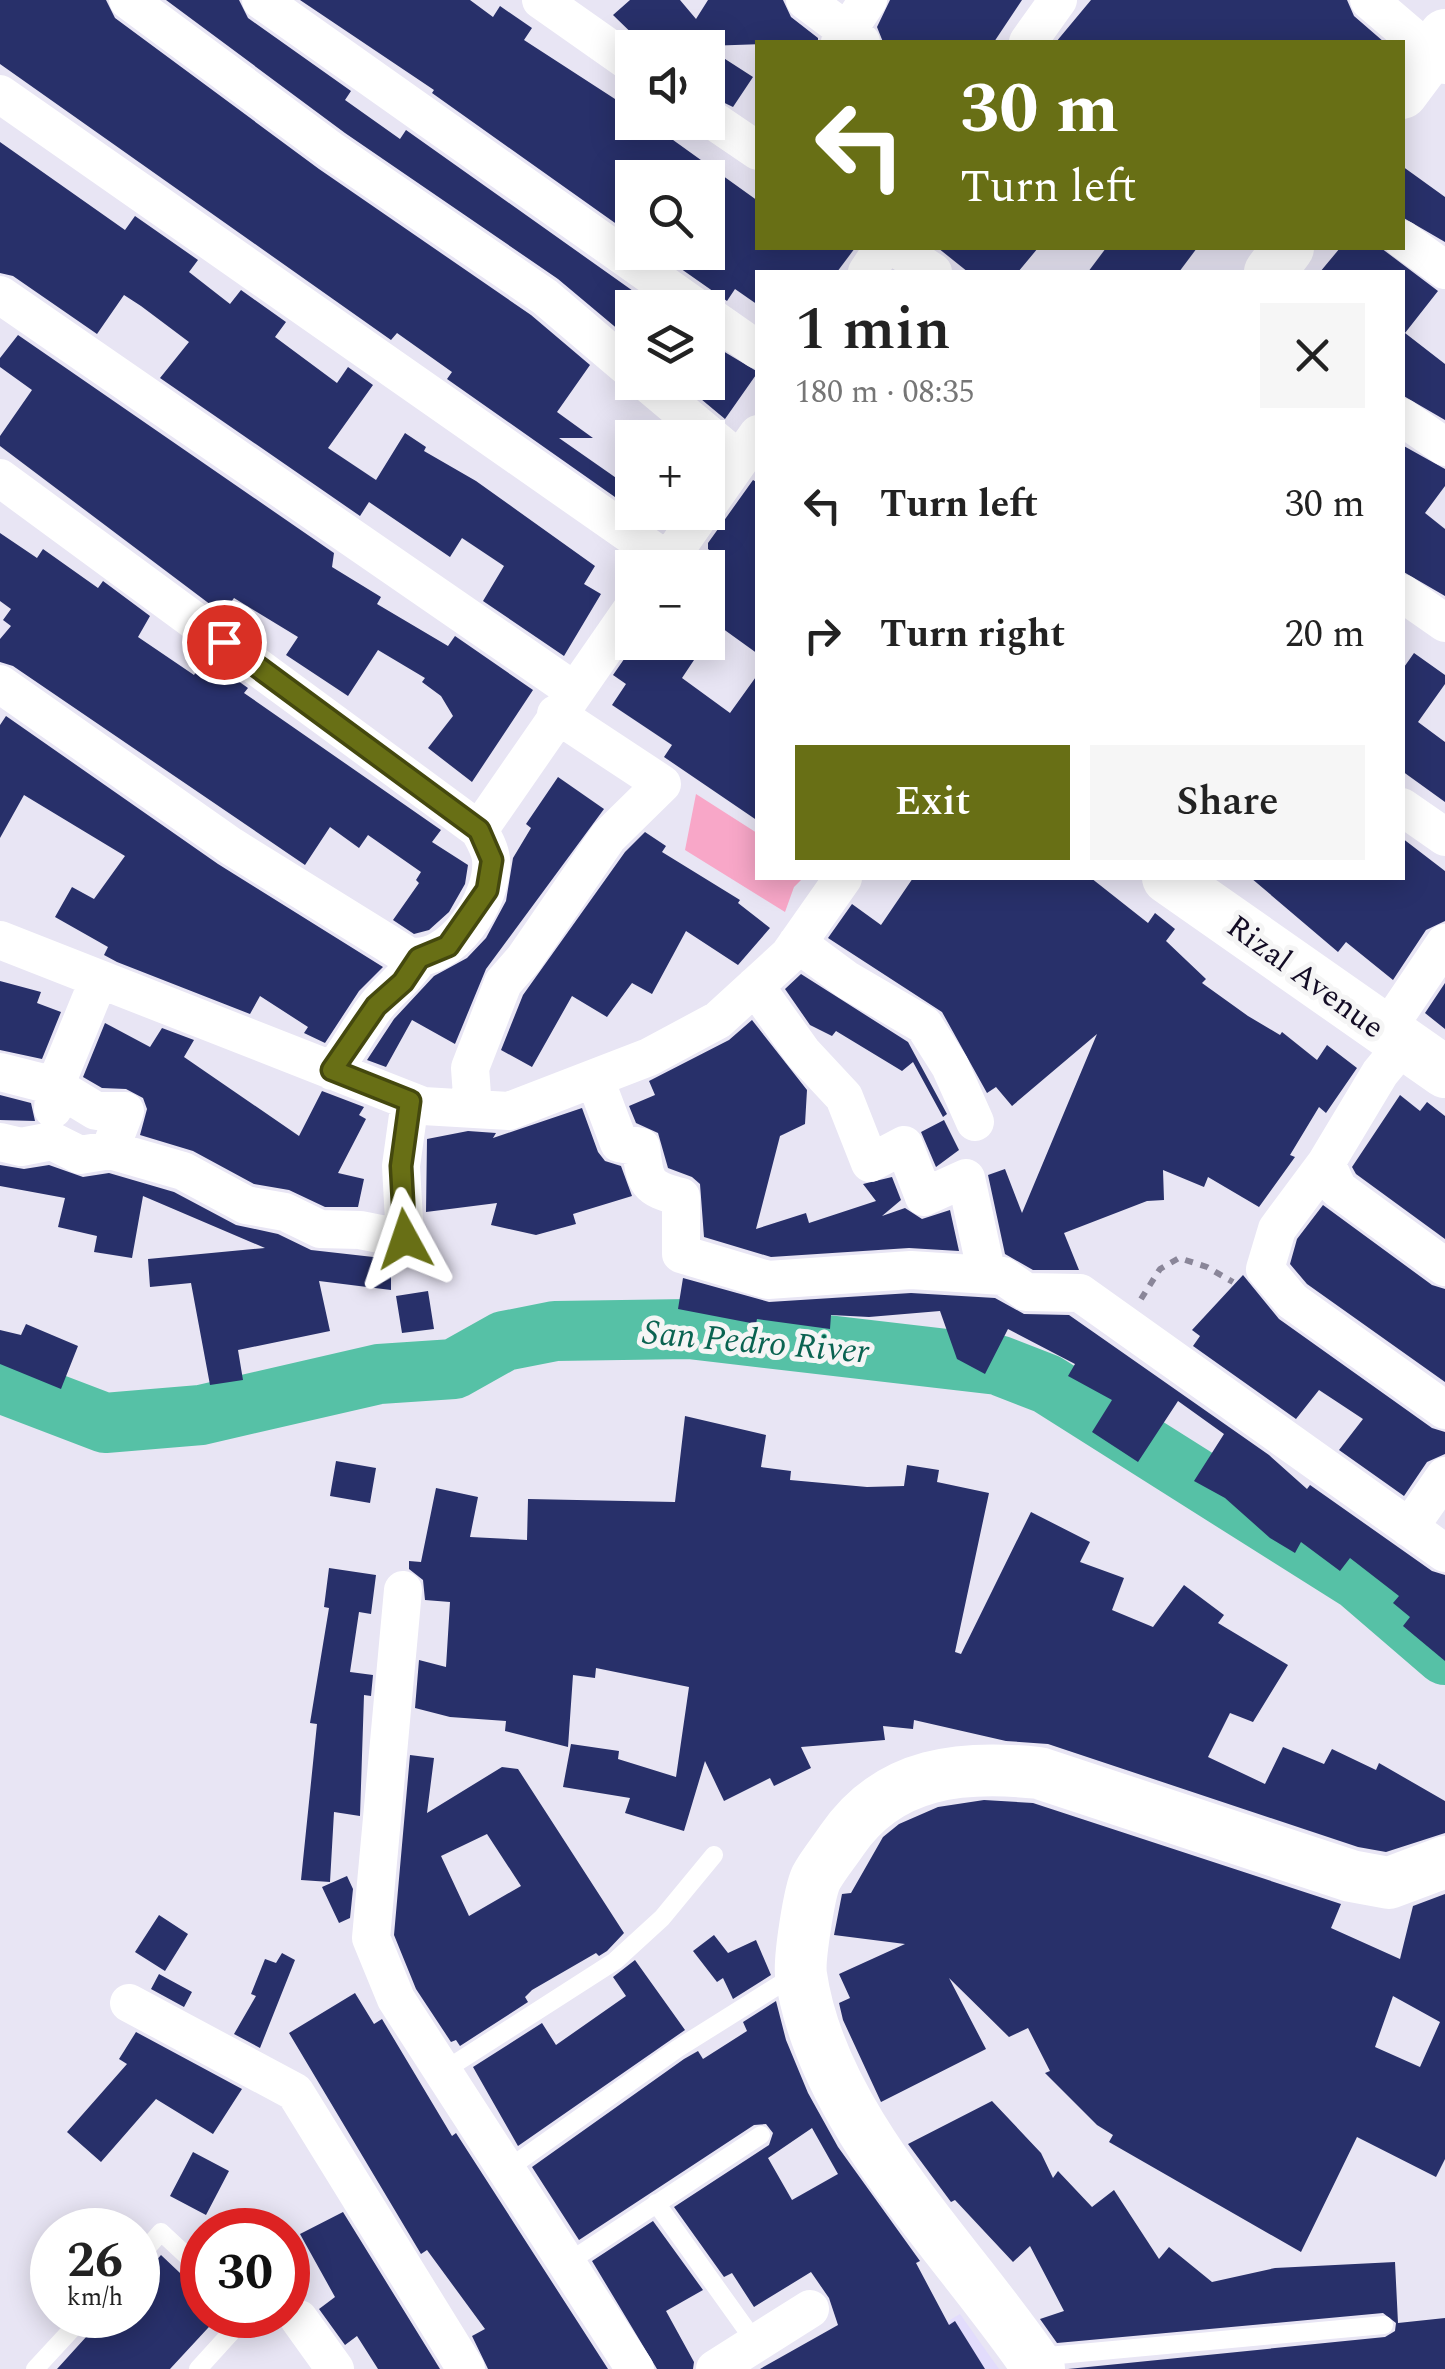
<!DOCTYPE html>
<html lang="en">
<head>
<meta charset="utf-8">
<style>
  body { margin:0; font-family:Spectral,serif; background:#f6f6f6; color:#222; height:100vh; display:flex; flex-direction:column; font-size:38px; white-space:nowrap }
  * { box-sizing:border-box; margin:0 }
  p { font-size:32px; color:#767676 }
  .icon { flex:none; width:55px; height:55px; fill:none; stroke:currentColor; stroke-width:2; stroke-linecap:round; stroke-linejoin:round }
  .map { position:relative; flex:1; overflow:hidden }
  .details { position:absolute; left:755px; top:270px; width:650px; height:610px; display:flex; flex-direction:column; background:#fff; border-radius:0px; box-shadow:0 5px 25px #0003 }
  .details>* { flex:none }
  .guide { position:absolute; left:755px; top:40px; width:650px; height:210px; border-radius:0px; box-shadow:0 5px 25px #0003; background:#686f15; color:#fff; overflow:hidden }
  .fabs { position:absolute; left:615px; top:30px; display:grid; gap:20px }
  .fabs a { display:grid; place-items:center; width:110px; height:110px; border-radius:0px; background:#fff; box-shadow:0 5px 25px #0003; font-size:50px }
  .speed { position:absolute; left:30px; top:2208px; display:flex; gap:20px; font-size:50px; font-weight:700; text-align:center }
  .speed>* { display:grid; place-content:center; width:130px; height:130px; border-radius:50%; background:#fff; box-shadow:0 5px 25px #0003; line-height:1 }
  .speed small { font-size:25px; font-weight:400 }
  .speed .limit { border:15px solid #d22; background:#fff; color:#111 }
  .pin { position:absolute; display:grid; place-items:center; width:85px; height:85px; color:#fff; margin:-42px; border:5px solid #fff; border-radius:50%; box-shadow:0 2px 10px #0007 }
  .me { position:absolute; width:110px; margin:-55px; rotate:355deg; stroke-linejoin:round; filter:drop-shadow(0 0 8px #0008) }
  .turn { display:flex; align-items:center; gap:35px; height:210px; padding:0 40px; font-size:45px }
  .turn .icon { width:130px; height:130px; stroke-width:2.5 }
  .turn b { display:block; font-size:70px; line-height:85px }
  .round { display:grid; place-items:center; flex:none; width:105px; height:105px; border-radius:0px; background:#f6f6f6 }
  .headline { display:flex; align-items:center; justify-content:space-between; height:170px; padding:0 40px }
  h1 { font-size:60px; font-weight:600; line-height:75px }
  .cta { display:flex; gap:20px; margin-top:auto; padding:20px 40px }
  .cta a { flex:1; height:115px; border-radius:0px; background:#686f15; color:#fff; font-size:40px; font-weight:600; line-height:115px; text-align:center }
  .cta a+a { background:#f6f6f6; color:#222 }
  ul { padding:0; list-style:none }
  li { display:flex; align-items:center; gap:30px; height:130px; padding:0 40px }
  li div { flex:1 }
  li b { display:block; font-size:38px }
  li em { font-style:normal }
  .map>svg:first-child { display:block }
  .built { fill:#e2dcfc }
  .green { fill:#f8a7c8 }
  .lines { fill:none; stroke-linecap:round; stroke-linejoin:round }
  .river { stroke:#56c1a6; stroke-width:60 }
  .building { fill:#28306a; fill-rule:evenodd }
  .path { stroke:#8a8699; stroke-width:6; stroke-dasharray:8 8; stroke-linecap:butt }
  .service { stroke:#fff; stroke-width:18 }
  .minor { stroke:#fff; stroke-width:38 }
  .secondary { stroke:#fff; stroke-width:52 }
  .route-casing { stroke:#44480e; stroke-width:25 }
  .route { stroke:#686f15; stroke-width:18 }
  .labels { text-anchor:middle; stroke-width:10; stroke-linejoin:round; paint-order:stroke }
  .street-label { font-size:32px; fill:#130c25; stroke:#f5f5f5 }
  .water-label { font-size:35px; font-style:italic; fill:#0a6351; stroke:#f5f5f5 }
</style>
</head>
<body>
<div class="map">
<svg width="1445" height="2369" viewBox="0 0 1445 2369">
  <rect width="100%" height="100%" fill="#e8e5f4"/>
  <!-- built -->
  <path class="built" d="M960,2314L999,2369H867Z"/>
  <!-- green -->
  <path class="green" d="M696,794L757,833L758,878H803L794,887L785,912L685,850Z"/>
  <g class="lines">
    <!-- river -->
    <path class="river" d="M0,1383L105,1423L201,1415L379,1374L454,1369L504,1341L555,1331L689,1329L998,1365L1047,1384L1359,1581L1445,1655"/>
  </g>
  <!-- building -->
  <path class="building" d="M0,0H106L115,18L319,169L531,315L590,365L557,412L593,438H559L632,489V509L447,379L452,372L397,333L391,340L0,64Z
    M166,0H239L248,18L351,91L345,100L400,139L406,130L657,308H632V327L626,336L558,279L345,133Z
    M300,0H470L493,17L500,6L532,28L524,40L632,110V122H648L758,201V248H855L837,272H758V305L735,289L727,301L657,252H708V178H632V235L432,93L434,90Z
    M630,0H680L696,19L708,0H783L791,17L818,38V42L647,48L613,15Z
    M890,0H1022L994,42H883L877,27Z
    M1091,0H1347L1354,16L1384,42H1056Z
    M708,48L753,77L733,107L708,95Z
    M0,142L125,230L135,216L198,260L189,272L230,304L241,290L286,322L275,337L337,383L348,367L373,385L328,448L376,480L405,433L426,447L424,451L476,481L595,566L584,584L601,594L564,656L483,601L504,566L462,538L450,557L369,502L360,516L160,378L189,342L141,306L124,295L97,334L13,276L0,273Z
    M1402,166L1445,197V242L1402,217Z
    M938,248H1038L1018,272H968Z
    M1106,248H1197L1179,272H1088Z
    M1340,248H1381L1438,291L1405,333L1445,364V420L1402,395V272H1320Z
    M18,335L334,553L332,567L381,597L377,604L448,646L455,636L533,690L472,782L428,748L453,716L441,696L422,682L425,678L378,650L348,696L286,655L298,637L234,598L223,614L0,446V436L32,390L0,367V358Z
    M708,342L758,372L725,419L689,389L694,382H708Z
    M1402,445L1445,469V486L1425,513L1445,529V596L1402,571Z
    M753,480L758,483V654L708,618V589L725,562L708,549V543Z
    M0,533L37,558L43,549L98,588L103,581L150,616L138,637L194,675L206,658L248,688L244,693L441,830L432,842L468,865L465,884L449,912L429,930L414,934L393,920L419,883L416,880L421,872L368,835L359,848L330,827L305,865L13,666L0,662V639L11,626L3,620L11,609L0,601Z
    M636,642H706L682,678L730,713L758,674V821L664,757L672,745L612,705L626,684L613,675Z
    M1414,653L1445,675V684L1418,722L1445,742V802L1402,771V670Z
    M6,716L218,864L383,967L359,991L325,1043L304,1033L308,1027L260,996L250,1014L117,962L104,955L108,947L55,917L72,887L94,899L125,856L24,795L0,838V725Z
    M558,777L604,809L486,969L455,1044L412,1020L386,1067L367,1060L394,1019L434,976L467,958L486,938L506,901L513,858L531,828L526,824Z
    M645,832L666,846L662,852L740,900L738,903L770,928L738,965L686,931L652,994L632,983L607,1017L572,996L532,1067L501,1050L523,995L625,852Z
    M1402,838L1445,871V921L1426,930L1393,980L1346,942L1338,952L1251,878H1402Z
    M913,878H1091L1148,923L1155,913L1175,929L1166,941L1206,979L1202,983L1248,1016L1280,1035L1282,1032L1317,1060L1327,1045L1357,1068L1326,1113L1319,1107L1290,1155L1295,1157L1259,1207L1208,1177L1204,1187L1163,1170L1164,1200L1147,1201L1064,1233L1079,1270H1033L1005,1254L988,1175L1005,1169L1022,1213L1097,1034L1012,1106L996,1087L987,1093L942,1012L828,938L852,904L881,925Z
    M801,974L908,1042L947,1114L943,1117L913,1062L902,1071L836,1031L832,1036L810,1025L785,989Z
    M0,981L41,992L37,1003L61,1012L42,1059L0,1050Z
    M1445,983V1029L1425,1013Z
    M752,1020L807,1090L805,1124L780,1136L756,1229L806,1213L809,1223L876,1201L863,1184L892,1177L901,1200L882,1216L905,1208L922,1219L950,1210L959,1251L909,1248L771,1257L704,1237L700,1184L692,1177L668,1168L658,1133L636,1123L629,1106L655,1095L649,1081L729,1040Z
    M105,1023L150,1047L162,1028L194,1040L184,1057L299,1136L322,1091L364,1107L359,1115L366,1119L338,1173L364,1179L358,1207H325L289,1190L254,1184L193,1151L140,1135L147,1109L143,1098L126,1089L102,1088L83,1077Z
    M0,1095L31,1103L35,1121L0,1120Z
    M1400,1095L1420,1111L1427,1102L1445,1116V1239L1356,1174L1352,1167Z
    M582,1108L598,1152L605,1161L621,1166L632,1196L573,1214L576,1224L536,1235L491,1225L497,1203L426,1212L427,1139L468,1131L496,1133L493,1138Z
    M944,1120L959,1150L936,1167L921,1132Z
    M0,1165L24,1169L49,1165L83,1177L109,1173L174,1192L236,1225L278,1234L311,1250L391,1259V1290L319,1281L330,1331L238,1350L243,1380L210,1385L191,1283L150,1287L148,1259L265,1248L143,1196L132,1258L94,1252L97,1236L58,1227L65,1198L0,1186Z
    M1323,1205L1432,1285L1445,1289V1382L1307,1284L1290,1264L1297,1239Z
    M1243,1275L1279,1319L1432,1428L1445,1432V1454L1427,1462L1404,1496L1339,1450L1363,1419L1319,1390L1296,1419L1193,1346L1200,1336L1192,1330Z
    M683,1278L769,1302L911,1293L995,1298L1024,1314L1069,1315L1269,1455L1307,1489L1310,1485L1432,1571L1445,1575V1661L1403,1626L1410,1617L1393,1603L1399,1596L1350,1558L1340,1571L1301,1542L1295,1553L1270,1538L1225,1498L1194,1481L1224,1434L1178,1401L1138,1462L1092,1432L1112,1400L1068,1376L1075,1364L1008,1329L985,1374L957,1359L940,1311L869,1317L831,1315L830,1329L757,1319L756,1324L678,1309Z
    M428,1291L434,1329L402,1333L396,1296Z
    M26,1324L78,1346L61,1389L0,1364V1330L21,1335Z
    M685,1416L766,1435L761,1467L791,1471L790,1480L867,1487L904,1486L907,1465L939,1470L937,1482L989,1493L955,1652L961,1654L1031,1512L1090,1542L1080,1562L1124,1578L1112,1610L1153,1627L1184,1585L1224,1615L1218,1623L1288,1665L1253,1722L1230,1713L1208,1757L1265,1784L1283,1747L1324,1764L1332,1749L1376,1770L1379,1763L1445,1801V1833L1386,1852L1358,1847L1048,1744L1006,1741L914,1720L913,1729L883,1726L885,1740L801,1747L811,1768L774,1786L770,1778L724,1801L705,1761L684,1831L625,1813L630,1798L563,1787L571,1744L619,1751L618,1759L676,1777L689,1687L596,1668L595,1678L573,1675L568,1747L505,1731L506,1721L450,1717L415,1708L419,1660L446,1667L450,1602L425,1600L423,1580L409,1569V1561L421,1562L436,1488L478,1497L470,1537L527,1540L528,1499L675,1502Z
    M336,1461L376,1468L370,1503L330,1496Z
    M329,1568L376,1575L371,1614L359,1612L350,1672L373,1675L371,1696L364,1695L360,1816L334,1812L330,1882L301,1880L317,1724L310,1723L329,1608L324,1607Z
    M410,1755L434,1758L427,1813L502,1767L518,1769L624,1933L607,1951L599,1956L596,1953L532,1990L525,1997L528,2002L460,2046L456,2040L451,2042L416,1989L394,1935ZM487,1834L521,1886L469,1916L441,1856Z
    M984,1800L1033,1803L1341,1904L1331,1928L1400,1959L1413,1906L1445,1894V2159L1436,2177L1357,2137L1301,2252L1109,2142L1113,2135L1097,2125L1045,2073L1050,2071L1028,2028L1009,2037L949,1978L986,2049L881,2102L843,2020L839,2003L850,1998L839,1974L905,1944L834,1935L842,1894L851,1893L883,1837L899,1824L938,1807ZM1393,1996L1440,2022L1420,2067L1375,2047Z
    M347,1876L353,1889L350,1918L339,1923L322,1887Z
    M159,1915L188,1934L165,1971L135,1952Z
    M714,1935L728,1953L756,1940L771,1975L733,1999L723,1978L717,1982L693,1951Z
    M282,1953L295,1960L260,2048L234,2034L256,1996L251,1994L265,1959L276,1963Z
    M635,1960L685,2030L518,2146L473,2067L542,2023L556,2045L626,1996L613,1977Z
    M159,1974L192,1992L184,2007L151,1989Z
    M355,1993L374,2024L382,2019L452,2136L456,2133L608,2369H488L472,2336L485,2329L427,2250L421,2254L289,2033Z
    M776,2001L786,2040L808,2093L838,2147L920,2261L916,2263L949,2325L955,2321L985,2369H760L838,2325L829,2298L811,2272L754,2307L732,2273L724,2277L674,2207L769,2145L773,2133L766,2124L754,2125L579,2240L532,2167L684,2059L698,2051L703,2059L747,2031L743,2022ZM812,2128L838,2174L792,2200L768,2158Z
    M136,2032L242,2089L213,2134L156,2099L101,2162L67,2132L127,2064L119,2059Z
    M992,2101L1041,2153L1053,2178L1058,2171L1092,2207L1114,2190L1159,2259L1169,2247L1212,2282L1275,2268L1395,2262L1398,2323L1445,2318V2369H1068L1385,2337L1395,2331L1396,2323L1383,2313L1057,2343L1040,2319L1064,2311L1030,2246L1013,2262L955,2200L951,2202L908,2144Z
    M193,2152L229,2171L206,2215L170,2196Z
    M343,2212L440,2369H378L357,2336L345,2345L319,2309L335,2297L300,2234Z
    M653,2221L703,2290L666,2311L694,2362L693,2369H657L592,2261Z
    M161,2255L198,2290L202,2315H220L170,2369H57L106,2315H138V2281Z"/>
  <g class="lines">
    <!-- path -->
    <path class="path" d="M1141,1299L1160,1269L1179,1258L1207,1267L1233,1282"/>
    <!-- service -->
    <path class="service" d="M445,2070L615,1961L662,1918L714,1855
      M509,2168L677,2049L795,1975
      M656,2203L756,2343
      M138,2258L161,2232L202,2270
      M567,2263L761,2135
      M1037,2357L1384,2325
      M35,2369L85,2315
      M198,2369L247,2315"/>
    <!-- minor -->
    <path class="minor" d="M128,0L332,151L545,297L632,371
      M261,0L697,308
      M541,0L632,64
      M805,0L861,42
      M1369,0L1445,65
      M840,42L868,0
      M1028,42L1058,0
      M0,94L668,561
      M708,117L758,151
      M1402,239L1445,270
      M896,248L933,272
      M867,272L883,248
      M0,295L573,690
      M708,315L758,350
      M646,382L739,460
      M1402,417L1445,447
      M0,478L479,830C484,839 490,849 491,859C495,898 451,965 408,956L231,846L0,684
      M708,505L758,434
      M663,568L702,512
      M1402,593L1445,623
      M1402,807L1445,837
      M479,830L632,609
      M0,940L423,1106L509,1111L649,1057L718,1020L789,955L843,878
      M797,943L847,980L924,1025L950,1066L975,1122
      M755,986L803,1053L844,1097L870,1163L904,1145L924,1197L966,1178L987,1275
      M1385,1032L1445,943
      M1403,1045L1380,1073L1326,1163L1338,1189L1445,1267
      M332,1071C349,1050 361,1025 377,1005C391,988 407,977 419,958
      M0,1072L55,1086L96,1111H125L110,1150
      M595,1079L619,1143L641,1147C645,1183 646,1188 681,1197V1254L768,1280L911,1270L1003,1276L1026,1292L1080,1293L1445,1553
      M53,1109L55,1086L99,979
      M473,1109L470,1068L503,983L524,959L608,837L662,784L556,714
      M0,1142L21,1147L52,1141L80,1155L110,1150L183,1171L246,1205L285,1212L320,1229L360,1230L405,1239L401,1166L410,1101
      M1326,1163L1277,1229L1265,1269L1292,1301L1445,1410
      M1409,1528L1445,1476
      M403,1590L371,1938L396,1999L635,2369
      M129,2003L295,2092L466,2369
      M299,2319L335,2369
      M715,2369L810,2309"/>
    <!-- secondary -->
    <path class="secondary" d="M1402,93L1445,35
      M1270,272L1288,248
      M1168,878L1445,1072
      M1039,2369C959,2250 822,2121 801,1975C799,1959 809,1893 816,1878C823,1865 834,1852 842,1840C889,1771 963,1765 1039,1773L1351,1876L1389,1883L1445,1862"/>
  </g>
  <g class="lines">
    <defs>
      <path id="route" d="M224,642L479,830L492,860L487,890L448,946L419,958L403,982L376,1006L332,1070L410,1101L401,1166L405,1239"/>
    </defs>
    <!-- route casing -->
    <use href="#route" class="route-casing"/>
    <!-- route -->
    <use href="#route" class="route"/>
  </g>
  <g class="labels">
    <!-- street labels -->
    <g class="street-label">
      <text transform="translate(1306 976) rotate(36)" y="11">Rizal Avenue</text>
    </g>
    <!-- water labels -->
    <g class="water-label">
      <text transform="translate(756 1341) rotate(5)" y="12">San Pedro River</text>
    </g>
  </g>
</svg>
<div class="fabs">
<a><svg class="icon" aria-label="sound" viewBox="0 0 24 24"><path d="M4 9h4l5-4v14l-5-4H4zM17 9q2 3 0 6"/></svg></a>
<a><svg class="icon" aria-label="search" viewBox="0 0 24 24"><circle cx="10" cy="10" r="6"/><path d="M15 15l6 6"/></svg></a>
<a><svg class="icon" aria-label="layers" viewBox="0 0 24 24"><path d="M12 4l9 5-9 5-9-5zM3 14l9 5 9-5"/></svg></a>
<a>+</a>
<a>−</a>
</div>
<div class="speed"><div>26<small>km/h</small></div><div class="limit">30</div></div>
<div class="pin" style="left:224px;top:642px;background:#d93025"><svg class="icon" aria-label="arrive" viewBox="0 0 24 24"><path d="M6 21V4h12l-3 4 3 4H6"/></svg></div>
<svg class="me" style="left:405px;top:1239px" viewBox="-20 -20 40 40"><path d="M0-17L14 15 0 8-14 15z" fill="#686f15" stroke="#fff" stroke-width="4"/></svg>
<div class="guide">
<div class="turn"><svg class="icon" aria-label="left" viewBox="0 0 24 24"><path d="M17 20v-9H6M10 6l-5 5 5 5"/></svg><div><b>30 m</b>Turn left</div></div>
</div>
<section class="details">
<div class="headline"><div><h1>1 min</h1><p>180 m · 08:35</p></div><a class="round"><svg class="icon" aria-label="close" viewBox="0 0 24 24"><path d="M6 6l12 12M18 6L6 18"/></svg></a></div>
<ul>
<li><svg class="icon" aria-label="left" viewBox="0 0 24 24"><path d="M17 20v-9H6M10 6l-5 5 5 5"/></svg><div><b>Turn left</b></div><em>30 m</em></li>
<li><svg class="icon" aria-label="right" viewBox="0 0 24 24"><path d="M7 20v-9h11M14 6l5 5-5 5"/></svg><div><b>Turn right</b></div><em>20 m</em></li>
</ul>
<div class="cta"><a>Exit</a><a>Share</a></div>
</section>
</div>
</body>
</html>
